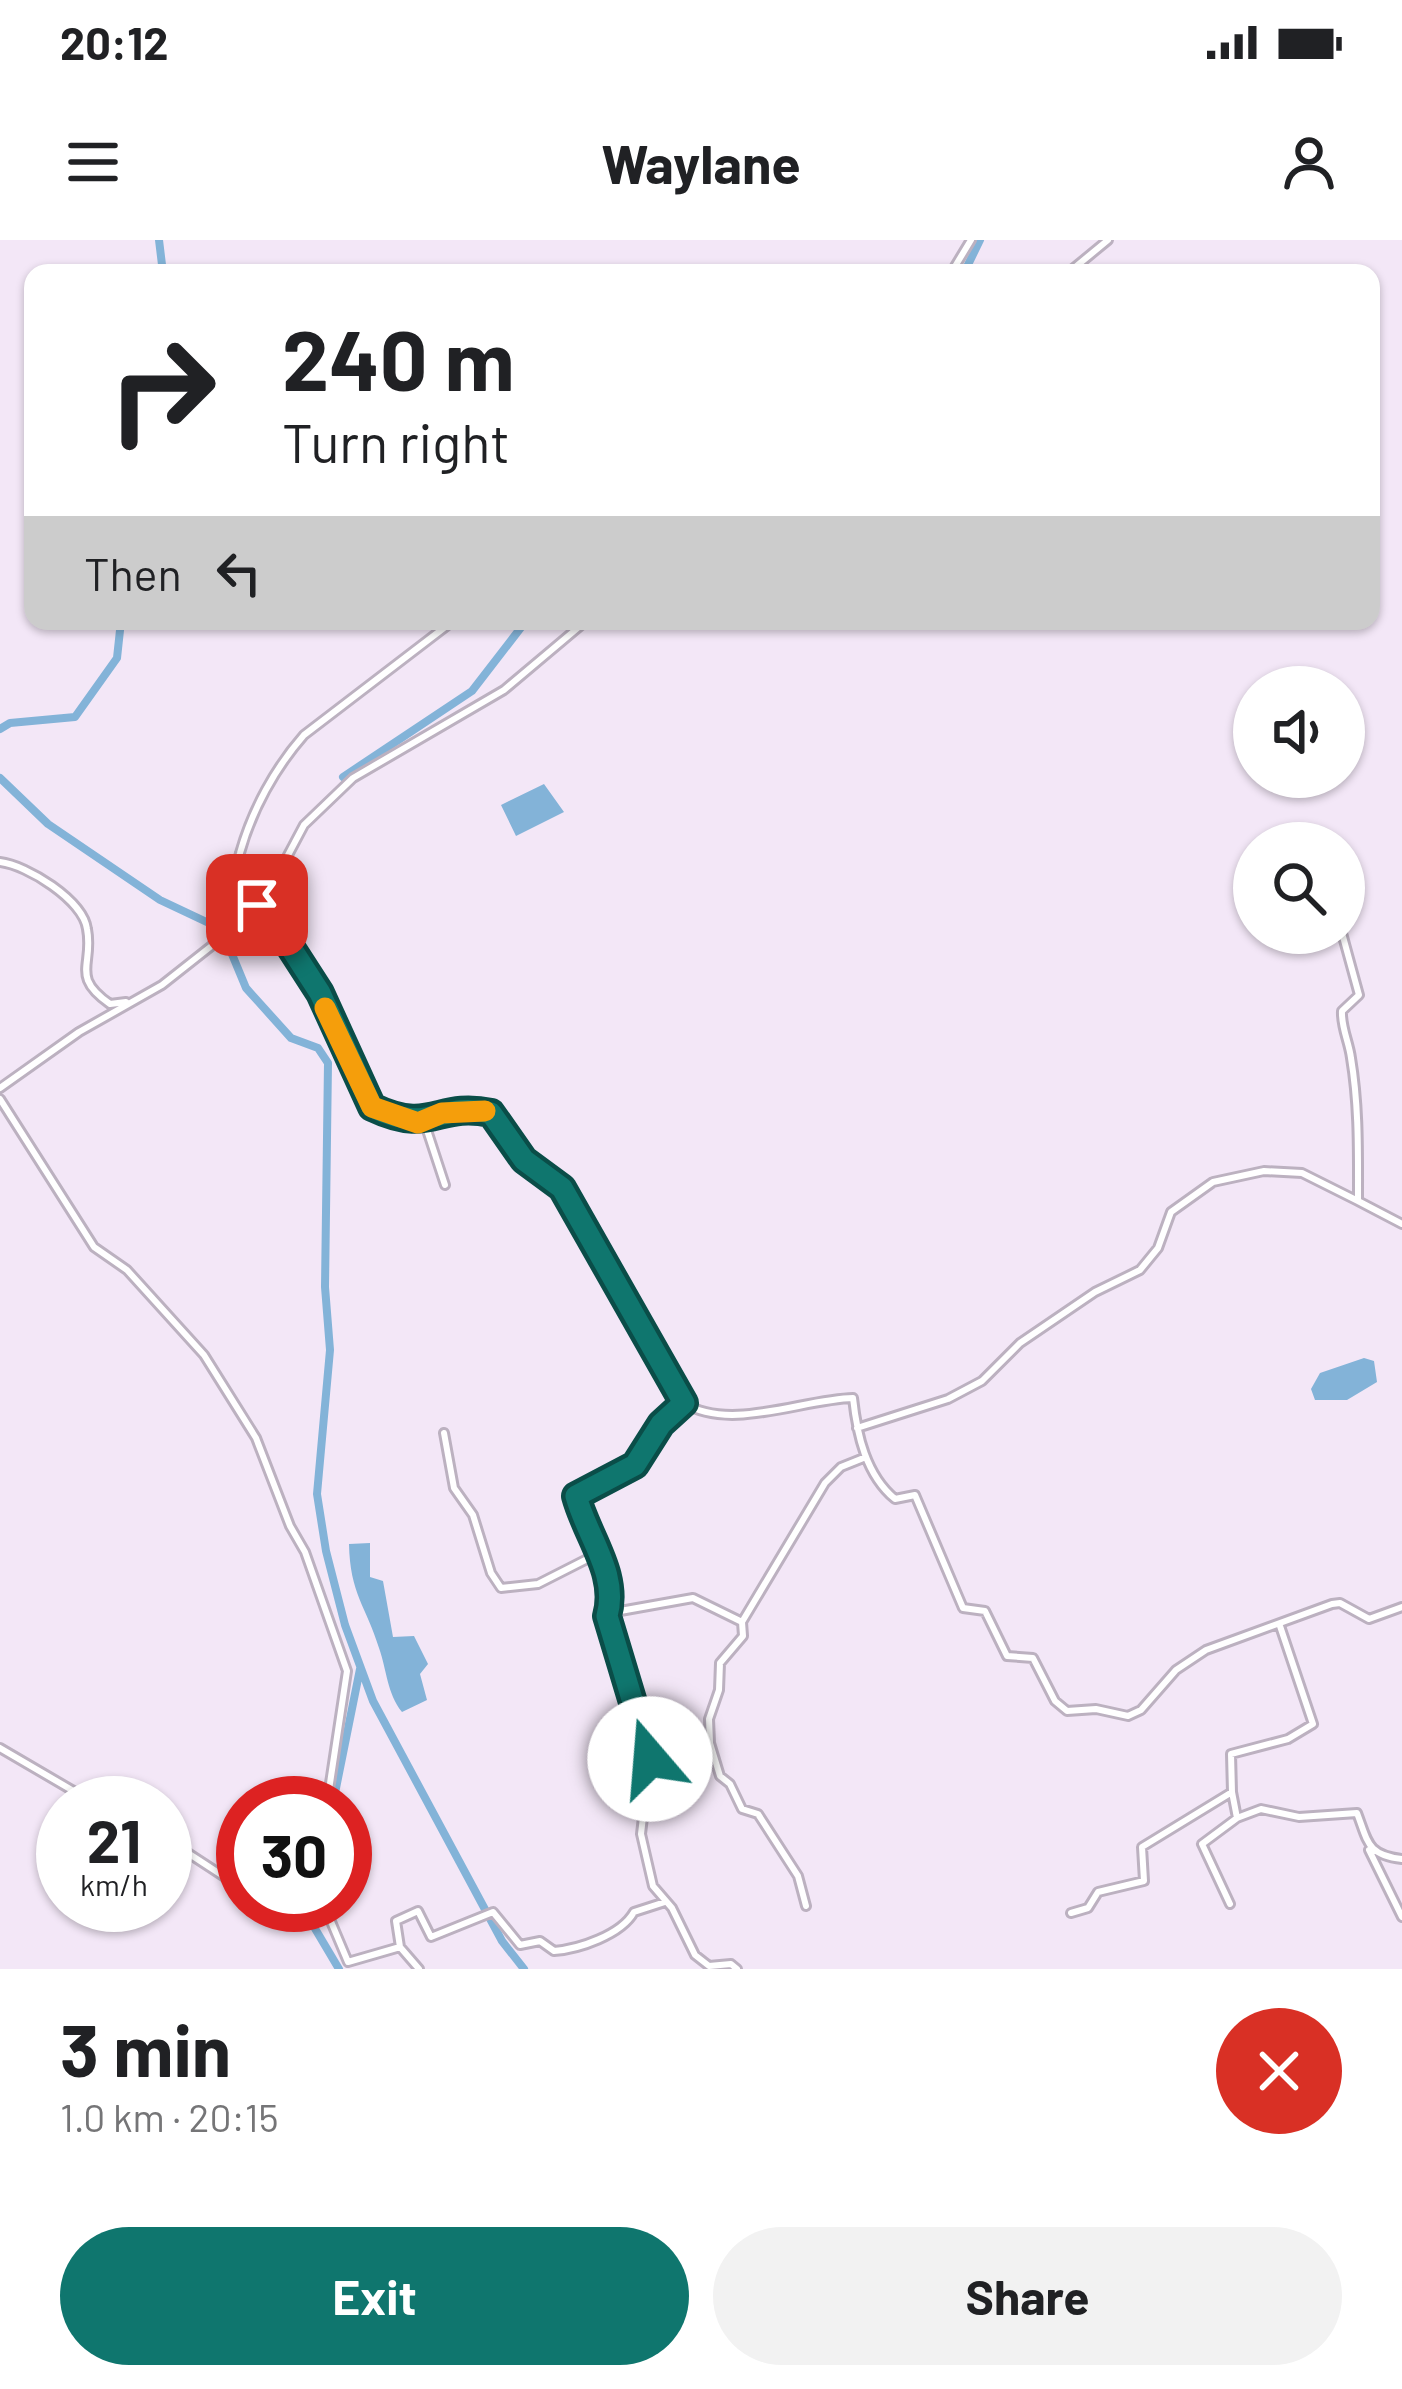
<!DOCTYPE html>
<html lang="en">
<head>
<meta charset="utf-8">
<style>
  body { margin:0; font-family:Barlow,sans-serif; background:#f2f2f2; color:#202124; height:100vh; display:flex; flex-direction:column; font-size:45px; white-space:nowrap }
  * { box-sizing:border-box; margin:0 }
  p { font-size:39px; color:#757577 }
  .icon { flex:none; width:66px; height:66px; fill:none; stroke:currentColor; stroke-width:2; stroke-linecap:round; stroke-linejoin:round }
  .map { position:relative; height:1729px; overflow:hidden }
  .details { display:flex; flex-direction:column; background:#fff; flex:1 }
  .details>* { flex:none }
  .top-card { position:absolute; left:24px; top:24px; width:1356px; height:366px; border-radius:24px; box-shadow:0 3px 9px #0004; background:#fff; color:#202124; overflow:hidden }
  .tools { position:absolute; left:1233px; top:426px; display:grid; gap:24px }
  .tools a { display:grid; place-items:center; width:132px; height:132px; border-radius:50%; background:#fff; box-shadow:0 3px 9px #0004; font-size:60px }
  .speed { position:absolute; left:36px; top:1536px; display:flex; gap:24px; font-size:60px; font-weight:700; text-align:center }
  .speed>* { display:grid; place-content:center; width:156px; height:156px; border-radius:50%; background:#fff; box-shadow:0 3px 9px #0004; line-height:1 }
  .speed small { font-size:30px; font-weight:400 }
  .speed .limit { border:18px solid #d22; background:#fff; color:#111 }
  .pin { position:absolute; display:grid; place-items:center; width:102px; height:102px; color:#fff; margin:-51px; border-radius:24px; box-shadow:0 6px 18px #0006 }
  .me { position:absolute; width:132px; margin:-66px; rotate:342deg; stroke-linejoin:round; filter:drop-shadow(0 0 9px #0008) }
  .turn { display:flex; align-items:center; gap:42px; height:252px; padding:0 60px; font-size:54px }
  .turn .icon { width:156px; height:156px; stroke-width:2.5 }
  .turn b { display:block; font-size:84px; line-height:102px }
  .then { display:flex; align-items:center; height:114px; padding:0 60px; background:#0003; gap:24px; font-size:45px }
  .round { display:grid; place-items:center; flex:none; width:126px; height:126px; border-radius:63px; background:#f2f2f2 }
  .headline { display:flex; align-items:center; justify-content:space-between; height:204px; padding:0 60px }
  h1 { font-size:72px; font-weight:700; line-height:90px }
  .action { display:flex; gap:24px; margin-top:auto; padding:24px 60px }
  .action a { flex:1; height:138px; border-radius:72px; background:#0f766e; color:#fff; font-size:48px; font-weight:700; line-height:138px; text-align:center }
  .action a+a { background:#f2f2f2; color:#202124 }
  .status { display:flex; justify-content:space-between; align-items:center; height:84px; padding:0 60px; background:#fff; direction:ltr }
  .status svg { height:33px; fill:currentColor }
  header { display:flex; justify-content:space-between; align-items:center; height:156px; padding:0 60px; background:#fff; font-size:54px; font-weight:700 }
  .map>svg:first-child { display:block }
  .water { fill:#83b3d8 }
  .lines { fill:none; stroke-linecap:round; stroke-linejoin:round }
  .canal { stroke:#83b3d8; stroke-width:8 }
  .minor-casing { stroke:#bcb1c0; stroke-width:12 }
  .minor { stroke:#fff; stroke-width:6 }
  .route-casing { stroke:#0a4d48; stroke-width:30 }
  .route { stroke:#0f766e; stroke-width:21 }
  .slow { stroke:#f59e0b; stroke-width:21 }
</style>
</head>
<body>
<div class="status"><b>20:12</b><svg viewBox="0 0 49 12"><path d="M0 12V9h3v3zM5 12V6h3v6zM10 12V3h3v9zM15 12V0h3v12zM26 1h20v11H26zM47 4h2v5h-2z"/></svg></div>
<header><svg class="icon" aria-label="menu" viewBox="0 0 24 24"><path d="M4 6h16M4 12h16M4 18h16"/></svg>Waylane<svg class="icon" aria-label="person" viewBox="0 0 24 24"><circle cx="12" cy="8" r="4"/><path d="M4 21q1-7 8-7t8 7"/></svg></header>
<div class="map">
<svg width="1402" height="1729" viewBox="0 0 1402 1729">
  <rect width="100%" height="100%" fill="#f3e7f7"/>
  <!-- water -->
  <path class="water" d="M544,544L564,572L516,596L501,565Z
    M1364,1118L1374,1121L1377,1142L1347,1160H1315L1311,1149L1320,1133Z
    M370,1303V1337L383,1341L393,1397L414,1396L428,1424L420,1434L427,1460L402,1472C387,1453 387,1431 379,1408C366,1366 350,1354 349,1304Z"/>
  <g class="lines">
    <!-- canal -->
    <path class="canal" d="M159,0L163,33
      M964,33L980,0
      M0,489L10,483L75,477L117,418L121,381
      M343,537L472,451L526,381
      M0,538L48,584L160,660L213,685L229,707L246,748L291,798L318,808L328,823L325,1047L330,1110L317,1254L326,1311L345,1385L373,1461L502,1701L524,1729
      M333,1563L360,1429
      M301,1665L339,1729"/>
    <defs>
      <path id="minor" d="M951,33L971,0
        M1068,33L1108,0
        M0,622C27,625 83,660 87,689C94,725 70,736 110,764L126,762
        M255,663L281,677L291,708L320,753L372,867L418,883L471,868L491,873L524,920L561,948L684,1163L661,1184L635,1225L576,1256C587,1297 619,1334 607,1377L650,1518L641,1594L653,1646L672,1668L695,1715L709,1726L731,1724L737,1729
        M229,691L223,677C235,656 233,636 240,613C252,570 275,528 304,495L453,381
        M1342,693L1359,755L1342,771C1341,787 1349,802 1351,818C1359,866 1358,913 1358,961L1402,984
        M0,848L79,792L162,745L238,685L278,634L304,585L353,538L504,450L586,381
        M0,859L94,1007L127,1030L204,1115L256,1198L290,1286L305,1312L347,1431L327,1563
        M424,881L445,945
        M684,1163C730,1192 803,1159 853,1158C857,1195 866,1235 895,1259L915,1255L963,1368L985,1371L1007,1416L1033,1418L1055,1461L1067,1471L1096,1469L1128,1476L1141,1470L1176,1430L1206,1410L1332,1364L1340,1363L1369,1379L1402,1367
        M857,1188L948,1159L982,1141L1020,1103L1095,1052L1140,1030L1158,1008L1171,972L1213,942L1264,931L1302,933L1358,961
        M444,1193L454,1248L473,1275L491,1333L501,1348L538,1344L599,1313
        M609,1373L693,1358L742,1382
        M0,1508L94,1563
        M1232,1552L1237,1578L1261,1569L1299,1577L1357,1573C1368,1602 1367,1615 1402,1619
        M165,1598L243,1649
        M1369,1610L1402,1677
        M1230,1664L1202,1604L1237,1578
        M324,1665L348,1722L400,1707L419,1729
        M806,1666L798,1636L758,1574L742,1569L730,1544L720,1536L710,1503L709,1479L719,1450L720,1423L743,1396L742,1382L825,1243L841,1227L866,1217
        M1071,1673L1088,1668L1098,1652L1144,1641L1142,1607L1232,1552L1231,1514L1288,1499L1313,1484L1280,1386
        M400,1707L396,1681L418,1671L431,1697L493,1672L520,1705L540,1701L554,1711C579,1709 621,1695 634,1672L665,1662"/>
    </defs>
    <!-- minor casing -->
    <use href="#minor" class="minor-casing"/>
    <!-- minor -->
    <use href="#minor" class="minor"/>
  </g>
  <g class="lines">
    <defs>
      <path id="route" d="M257,665L281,677L291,708L320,753L372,867C433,896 436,861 491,873L524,920L562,948L684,1163L661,1184L635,1225L576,1256C587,1297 619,1334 607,1376L650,1519"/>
    </defs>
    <!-- route casing -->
    <use href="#route" class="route-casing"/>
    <!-- route -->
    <use href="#route" class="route"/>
    <!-- slow -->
    <path class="slow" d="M325,768L372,867L418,883L442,873L485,871"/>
  </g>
</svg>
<div class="tools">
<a><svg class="icon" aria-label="sound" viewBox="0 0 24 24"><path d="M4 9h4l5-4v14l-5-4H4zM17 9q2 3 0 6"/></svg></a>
<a><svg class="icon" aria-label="search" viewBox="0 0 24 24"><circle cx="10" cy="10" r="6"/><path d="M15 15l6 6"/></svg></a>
</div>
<div class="speed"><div>21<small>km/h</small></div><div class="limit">30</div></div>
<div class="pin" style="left:257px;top:665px;background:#d93025"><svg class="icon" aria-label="arrive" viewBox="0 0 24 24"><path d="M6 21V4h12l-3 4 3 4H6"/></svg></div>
<svg class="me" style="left:650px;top:1519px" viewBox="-20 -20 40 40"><circle r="19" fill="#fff"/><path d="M0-13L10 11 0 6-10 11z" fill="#0f766e"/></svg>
<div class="top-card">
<div class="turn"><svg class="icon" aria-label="right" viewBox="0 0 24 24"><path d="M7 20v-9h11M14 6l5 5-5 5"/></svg><div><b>240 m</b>Turn right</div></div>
<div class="then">Then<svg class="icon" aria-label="left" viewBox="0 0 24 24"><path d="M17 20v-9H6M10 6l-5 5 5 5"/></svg></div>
</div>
</div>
<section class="details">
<div class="headline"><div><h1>3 min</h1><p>1.0 km · 20:15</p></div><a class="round" style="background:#d93025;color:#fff"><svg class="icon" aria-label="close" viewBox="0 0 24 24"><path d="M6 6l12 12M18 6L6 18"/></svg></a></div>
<div class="action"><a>Exit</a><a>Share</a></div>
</section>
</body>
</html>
